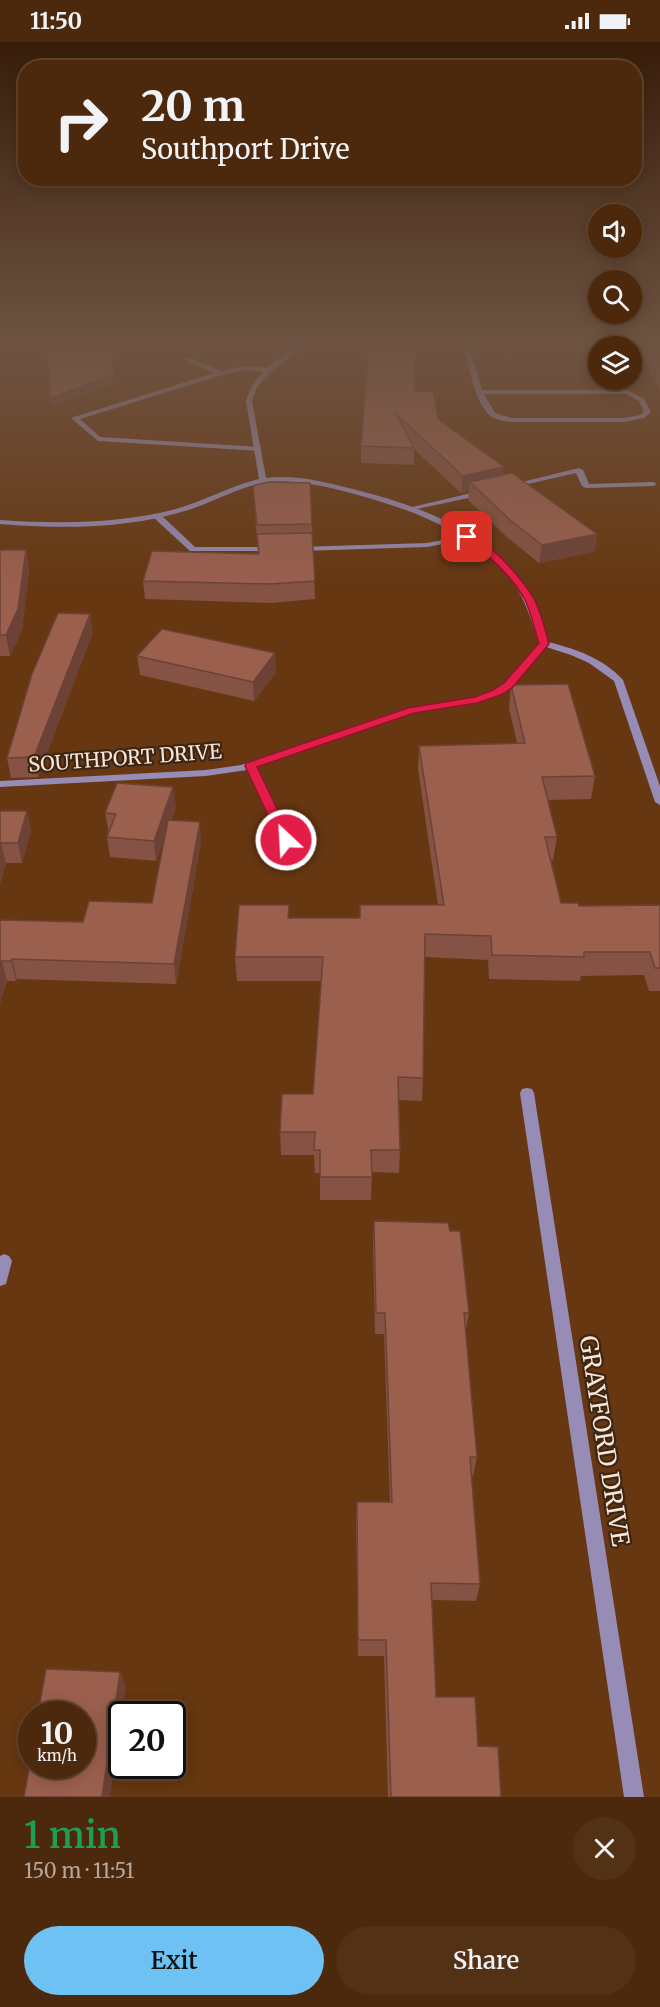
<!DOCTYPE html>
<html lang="en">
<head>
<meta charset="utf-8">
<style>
  body { margin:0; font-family:Merriweather,serif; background:#533115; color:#f1f3f6; height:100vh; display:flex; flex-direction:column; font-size:22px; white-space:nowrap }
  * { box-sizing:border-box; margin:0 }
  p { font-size:20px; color:#b2a69d }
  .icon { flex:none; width:33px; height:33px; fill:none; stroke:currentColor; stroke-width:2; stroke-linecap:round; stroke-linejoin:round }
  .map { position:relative; height:1755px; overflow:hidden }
  .drawer { display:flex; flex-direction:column; background:#4c290c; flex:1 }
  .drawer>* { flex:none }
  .top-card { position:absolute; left:18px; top:18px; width:624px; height:126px; border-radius:24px; box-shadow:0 3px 15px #0003,0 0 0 2px #63452d; background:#4c290c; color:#f1f3f6; overflow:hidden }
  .tools { position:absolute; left:588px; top:162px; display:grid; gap:12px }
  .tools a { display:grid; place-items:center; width:54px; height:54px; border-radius:50%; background:#4c290c; box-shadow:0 3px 15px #0003,0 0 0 2px #63452d; font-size:30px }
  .speed { position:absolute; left:18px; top:1659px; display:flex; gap:12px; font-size:30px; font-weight:700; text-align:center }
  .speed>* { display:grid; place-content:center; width:78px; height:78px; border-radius:50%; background:#4c290c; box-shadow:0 3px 15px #0003,0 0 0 2px #63452d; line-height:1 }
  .speed small { font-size:15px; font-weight:400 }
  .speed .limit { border:3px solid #111; border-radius:9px; background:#fff; color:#111 }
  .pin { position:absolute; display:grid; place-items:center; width:51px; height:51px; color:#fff; margin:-26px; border-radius:12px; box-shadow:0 3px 9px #0006 }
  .me { position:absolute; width:66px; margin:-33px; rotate:335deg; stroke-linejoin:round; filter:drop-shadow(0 0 4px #0008) }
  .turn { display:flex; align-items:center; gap:21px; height:126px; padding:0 24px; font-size:27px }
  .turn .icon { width:78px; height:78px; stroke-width:2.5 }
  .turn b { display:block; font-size:42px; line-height:51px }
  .round { display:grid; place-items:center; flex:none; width:63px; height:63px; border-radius:32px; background:#533115 }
  .headline { display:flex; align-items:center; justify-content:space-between; height:102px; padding:0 24px }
  h1 { font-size:36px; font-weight:600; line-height:45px; color:#1e9e55 }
  .primary-button { display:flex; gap:12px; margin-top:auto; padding:12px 24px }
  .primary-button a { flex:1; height:69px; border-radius:36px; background:#6ec2f3; color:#111; font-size:24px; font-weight:600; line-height:69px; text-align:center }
  .primary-button a+a { background:#533115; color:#f1f3f6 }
  .status { display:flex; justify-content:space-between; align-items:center; height:42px; padding:0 30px; background:#4c290c; direction:ltr }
  .status svg { height:16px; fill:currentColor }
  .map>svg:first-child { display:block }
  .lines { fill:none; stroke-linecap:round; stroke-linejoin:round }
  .lane { fill:#968cb5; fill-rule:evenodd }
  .street { fill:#968cb5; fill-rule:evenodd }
  .wall { fill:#855243 }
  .shaded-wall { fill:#6c4237 }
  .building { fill:#9b5f4e; stroke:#6c4237; stroke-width:1.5 }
  .route { fill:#e11d48; stroke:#92132f; stroke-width:1.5 }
  .labels { text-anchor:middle; stroke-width:4.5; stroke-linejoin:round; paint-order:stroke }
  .street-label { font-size:20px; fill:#fce5d5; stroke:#3b2616 }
  .near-street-label { font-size:24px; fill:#fce5d5; stroke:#3b2616 }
</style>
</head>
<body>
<div class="status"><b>11:50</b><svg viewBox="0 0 49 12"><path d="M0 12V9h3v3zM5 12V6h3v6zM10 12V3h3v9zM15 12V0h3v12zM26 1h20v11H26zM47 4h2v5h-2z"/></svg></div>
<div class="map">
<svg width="660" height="1755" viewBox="0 0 660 1755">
  <rect width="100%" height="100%" fill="#663710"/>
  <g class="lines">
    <!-- lane -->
    <path class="lane" d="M463,304H469L482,348H627L644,357L651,370L644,376L624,380H511C505,379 497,378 492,375C475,363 469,324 463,304ZM484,352H626L639,359L644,370L640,373L624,376H511L495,371Z
      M184,315H188L221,329L242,324L270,326L273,328L270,330L242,328L222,333L80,377L100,395L258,405H261V409L98,399L71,376L214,331L184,317Z
      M579,426L583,428L589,442L653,440L657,442L653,444L586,446L582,444L576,431L510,446L506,444Z
      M484,448H487V452L412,468L408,466Z
      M154,472H160L195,505H272L276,507L272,509H190L154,476Z
      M467,493L471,495L470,497L427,505L299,509L295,507L299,505L427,501Z
      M251,721L256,724L292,798L290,801L286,802L280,798L246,724Z
      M4,1212L9,1214L12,1219L6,1242L0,1244V1214Z"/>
    <!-- street -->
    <path class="street" d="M297,304H304C285,322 259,331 252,359L266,436C295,432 325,440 353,447C412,462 477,484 517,534C533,553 540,577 548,600C576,607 603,616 623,638L660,744V763L655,760L614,639L589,621L571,613L546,605L511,645L500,653L477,661L414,671L247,728L206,734L0,745V739L206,728L241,723L408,666L475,655L494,649L505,641L539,602C532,580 526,558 512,539C473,488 407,466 347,450C323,444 296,438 271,440C240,443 214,461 185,469C125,487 62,487 0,482V478C59,482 118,482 176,467C204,459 230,444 259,437L246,359C253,332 276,319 297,304Z
      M527,1046L532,1047L534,1051L644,1755H624L520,1051L522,1047Z"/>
  </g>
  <!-- wall -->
  <path class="wall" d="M640,304H660V348L639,308Z
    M415,349L438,377L503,433L597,492L594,510L539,521L508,496L468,458L469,449L461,451L414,407V423L361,421V404Z
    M310,441L315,557L271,561L145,557L143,539L258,512L253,444Z
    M0,508H26L29,528L22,588L10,614H0Z
    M93,590L38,735L11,736L7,716Z
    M137,614L276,630L254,659L140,633Z
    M511,643L595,734L591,757L548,758L557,795L553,818H551L561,861L579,864L660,863V949H649L644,933L581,934L580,939L489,937L488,918L425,915L423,1036L422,1059L399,1058L400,1108L399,1131L372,1130L371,1158H320V1131H315L314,1113H281L280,1090L313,1052L321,939H237L235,915L289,863V876H360V863H438L418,727L419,704L517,701L509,666Z
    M176,765L171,778L201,800L176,942L17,937L16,939H7L0,961V878L83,880L152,861L165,794L156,819L110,815L107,795L109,791L105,771Z
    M0,769H27L31,789L22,821H6L0,842Z
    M374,1179L469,1271L465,1292L477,1415L473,1434H471L480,1542L476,1559L431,1558L436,1655L478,1704L501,1755H388L384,1614H358L356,1478L357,1460H390L384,1292H375L373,1201Z"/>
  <!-- shaded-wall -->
  <path class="shaded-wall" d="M112,304L115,342L51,365L50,356Z
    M504,425L502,442L470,440L469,449L461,451L463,434Z
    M597,492L594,510L539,521L542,503Z
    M26,508L29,528L22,588L10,614L6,593Z
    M90,572L93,590L38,735L34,715Z
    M275,611L276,630L254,659L253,640Z
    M173,745L176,765L156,819L154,799Z
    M27,769L31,789L22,821L18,801Z
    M200,780L201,800L176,942L174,922Z
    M1,801L6,821L0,842V806Z
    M12,917L17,937L16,939L11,919Z
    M2,919L7,939L0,961V925Z
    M120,1630L126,1644L110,1755H102Z"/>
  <!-- building -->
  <path class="building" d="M47,304H112L114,333L50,356Z
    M369,304H415V349H433L438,377L504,425L463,434L396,372L414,406L361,404Z
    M651,304H660V320Z
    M512,431L597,492L542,503L510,478L470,440Z
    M268,440L310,441L312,482L257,483L253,444Z
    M312,491L315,539L270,542L143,539L152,509L259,512L257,492Z
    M0,508H26L18,567L6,593H0Z
    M58,571L90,572L34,715L7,716L32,632Z
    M162,587L275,611L253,640L137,614Z
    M568,642L595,734L542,735L557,795H545L561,861H578L579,864L660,863V926H655L650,910H584V915L492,913L491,894L425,892L423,1036L398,1035L400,1108H371L372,1135H320V1108H314L315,1090H280L282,1052H313L323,915H235L239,863H289L288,876H360V863H444L419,704L525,701L511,643Z
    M117,741L173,745L154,799L107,795L116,772L105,771Z
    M0,769H27L18,801H1L0,806Z
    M168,778L200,780L174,922L12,917L11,919H2L0,925V878L83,880L89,859L152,861Z
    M374,1179L448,1181L450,1189H460L469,1271H464L477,1415H470L480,1542L431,1541L436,1655H475L478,1704L498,1705L501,1755H391L386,1598H358L357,1460H392L385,1271H376Z
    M46,1627L120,1630L102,1755H24L32,1711V1724H82V1672H38Z"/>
  <!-- sky -->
  <linearGradient id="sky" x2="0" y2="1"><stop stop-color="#381e09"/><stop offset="0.55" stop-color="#6e5342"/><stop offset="1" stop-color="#6e5342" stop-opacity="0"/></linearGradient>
  <rect width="660" height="549" fill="url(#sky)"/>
  <!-- route -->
  <path class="route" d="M464,493C484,491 525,540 534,557C541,570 545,587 549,602L512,646L501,653L477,661L414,671L257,725L292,798L286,802L281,801L245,724L246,721L408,666L475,655L493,648L504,641L539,601C534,587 531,569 524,556C510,532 488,512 464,497Z"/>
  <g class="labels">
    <!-- street labels -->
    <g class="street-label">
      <text transform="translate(125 716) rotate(-4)" y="7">SOUTHPORT DRIVE</text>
    </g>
    <!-- near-street labels -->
    <g class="near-street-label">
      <text transform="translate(604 1399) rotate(81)" y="8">GRAYFORD DRIVE</text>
    </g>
  </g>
</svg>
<div class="tools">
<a><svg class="icon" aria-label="sound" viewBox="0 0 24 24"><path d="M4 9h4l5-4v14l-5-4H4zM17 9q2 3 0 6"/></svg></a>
<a><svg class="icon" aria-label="search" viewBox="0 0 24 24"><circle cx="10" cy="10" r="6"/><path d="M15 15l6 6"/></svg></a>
<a><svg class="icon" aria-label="layers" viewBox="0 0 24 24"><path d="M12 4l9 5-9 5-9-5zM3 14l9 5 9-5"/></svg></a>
</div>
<div class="speed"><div>10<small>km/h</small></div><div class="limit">20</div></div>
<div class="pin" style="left:467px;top:495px;background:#d93025"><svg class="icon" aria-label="arrive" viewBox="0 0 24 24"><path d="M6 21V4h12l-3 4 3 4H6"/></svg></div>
<svg class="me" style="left:286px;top:798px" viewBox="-20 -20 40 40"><circle r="17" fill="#e11d48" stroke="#fff" stroke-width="3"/><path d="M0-11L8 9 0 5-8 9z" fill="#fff"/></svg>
<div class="top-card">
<div class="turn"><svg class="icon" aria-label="right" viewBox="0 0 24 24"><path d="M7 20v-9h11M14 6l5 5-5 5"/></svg><div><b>20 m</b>Southport Drive</div></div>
</div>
</div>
<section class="drawer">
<div class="headline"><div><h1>1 min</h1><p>150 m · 11:51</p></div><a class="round"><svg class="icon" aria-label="close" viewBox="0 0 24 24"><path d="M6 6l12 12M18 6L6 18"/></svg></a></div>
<div class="primary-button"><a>Exit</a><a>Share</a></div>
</section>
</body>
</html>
